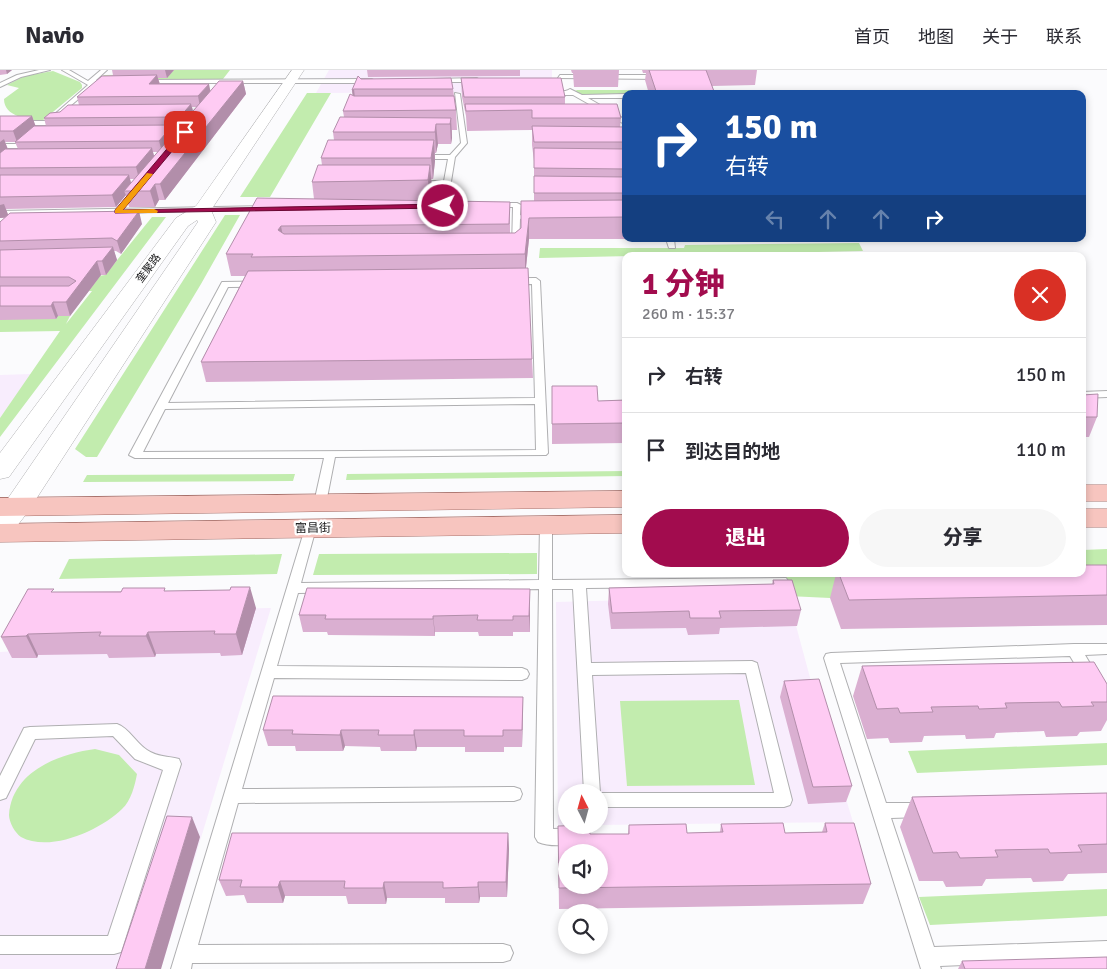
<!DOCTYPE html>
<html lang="zh">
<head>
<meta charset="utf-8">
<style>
  body { margin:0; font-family:Signika,"Noto Sans SC",sans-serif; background:#f7f7f7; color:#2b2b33; height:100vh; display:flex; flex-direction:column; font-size:19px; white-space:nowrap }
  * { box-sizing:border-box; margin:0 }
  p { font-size:16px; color:#7c7c81 }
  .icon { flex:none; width:28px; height:28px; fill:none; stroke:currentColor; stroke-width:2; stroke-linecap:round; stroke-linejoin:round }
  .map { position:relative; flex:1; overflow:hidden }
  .drawer { position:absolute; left:622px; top:182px; width:464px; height:325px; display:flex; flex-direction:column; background:#fff; border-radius:10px; box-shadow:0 2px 8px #0003 }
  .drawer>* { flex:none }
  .banner { position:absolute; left:622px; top:20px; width:464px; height:152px; border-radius:10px; box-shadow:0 2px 8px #0003; background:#1a4fa0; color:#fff; overflow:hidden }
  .needle { width:32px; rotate:354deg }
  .controls { position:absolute; left:558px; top:714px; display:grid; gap:10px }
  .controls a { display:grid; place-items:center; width:50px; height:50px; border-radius:50%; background:#fff; box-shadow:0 2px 8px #0003; font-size:25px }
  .pin { position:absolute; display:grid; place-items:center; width:42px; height:42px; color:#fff; margin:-21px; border-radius:10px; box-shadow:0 2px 8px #0006 }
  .me { position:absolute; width:55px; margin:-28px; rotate:269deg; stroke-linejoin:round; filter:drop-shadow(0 0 4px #0008) }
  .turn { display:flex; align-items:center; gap:18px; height:105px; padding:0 20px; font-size:22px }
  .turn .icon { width:65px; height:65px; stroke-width:2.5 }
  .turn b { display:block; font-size:35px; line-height:42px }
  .lanes { display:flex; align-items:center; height:48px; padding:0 20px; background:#0003; justify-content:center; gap:25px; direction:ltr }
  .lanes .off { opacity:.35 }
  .round { display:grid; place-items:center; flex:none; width:52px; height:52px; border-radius:26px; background:#f7f7f7 }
  .head { display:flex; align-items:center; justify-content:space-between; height:85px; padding:0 20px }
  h1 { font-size:30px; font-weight:800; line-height:38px; color:#a20c4e }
  .cta { display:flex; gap:10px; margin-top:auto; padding:10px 20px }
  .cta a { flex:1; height:58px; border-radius:30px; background:#a20c4e; color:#fff; font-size:20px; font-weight:800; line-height:58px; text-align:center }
  .cta a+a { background:#f7f7f7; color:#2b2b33 }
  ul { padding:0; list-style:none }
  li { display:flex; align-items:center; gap:15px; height:75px; padding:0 20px; border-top:1px solid #e1e1e2 }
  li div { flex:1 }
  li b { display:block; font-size:19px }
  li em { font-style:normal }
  header { display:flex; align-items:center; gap:30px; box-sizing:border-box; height:70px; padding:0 25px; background:#fff; border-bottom:1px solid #e1e1e2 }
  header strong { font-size:24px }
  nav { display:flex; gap:28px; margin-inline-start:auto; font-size:18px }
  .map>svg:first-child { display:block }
  .commercial { fill:#f8edfd }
  .green { fill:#c2ecae }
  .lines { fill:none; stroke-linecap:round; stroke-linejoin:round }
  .lane-casing { stroke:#afafb1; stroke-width:2 }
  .secondary-casing { stroke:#afafb1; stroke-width:1 }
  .primary-casing { stroke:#a66f69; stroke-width:1 }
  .lane { fill:#fff; fill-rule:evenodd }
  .secondary { fill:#fff; fill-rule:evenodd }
  .primary { fill:#f7c5bf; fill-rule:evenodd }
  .wall { fill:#daafd1; fill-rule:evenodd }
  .shaded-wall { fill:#b28eaa }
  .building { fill:#fecbf3; stroke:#b28eaa; fill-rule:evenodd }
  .route { fill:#a20c4e; stroke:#690833 }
  .slow { fill:#f59e0b }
  .labels { text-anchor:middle; stroke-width:4.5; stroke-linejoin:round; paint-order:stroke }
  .far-street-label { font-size:11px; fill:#181819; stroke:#fff }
  .street-label { font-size:12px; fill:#181819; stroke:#fff }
</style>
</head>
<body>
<header>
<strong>Navio</strong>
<nav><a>首页</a><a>地图</a><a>关于</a><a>联系</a></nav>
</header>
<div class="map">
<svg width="1107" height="899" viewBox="0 0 1107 899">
  <rect width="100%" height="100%" fill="#fbfbfd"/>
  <!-- commercial -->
  <path class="commercial" d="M329,0H552V22L316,23Z
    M31,304L0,348V305Z
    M788,526L815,626L853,752L599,755V722H566V755H576H558L556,532Z
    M271,538L161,899H0V582L16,581L38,540Z"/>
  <!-- green -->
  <path class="green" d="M174,0H230L223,9H98L104,5L170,4Z
    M53,1L80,12L82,15V18L42,51C28,49 4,47 4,29L19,18L7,15L25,6Z
    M577,20H704L706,24L582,25L575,21Z
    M307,23H331L270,127H240Z
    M225,145H240L201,214L97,387H86L75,379Z
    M152,147H166L0,367V348L60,261L0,262V249H56L58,246H70L66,254L92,221H0L105,205Z
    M859,173L863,181L539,188L540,178H684L685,175Z
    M626,401V406L346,410L347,404Z
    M295,404L293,411L83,412L87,405Z
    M1107,479V524L830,528L788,526L782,504H1082L1083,480Z
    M537,483V504L313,505L319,484Z
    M282,484L277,504L59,509L69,489Z
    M739,630L755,715L627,716L620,631Z
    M1107,673V695L917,703L908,681Z
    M95,679L119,685L137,704C135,715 131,731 122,739C101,760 50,783 21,767C15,763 9,752 9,745C12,701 59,684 95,679Z
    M1107,819V846L930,855L919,827Z"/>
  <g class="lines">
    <defs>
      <path id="lane" d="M39,0H50L21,7L0,17V13L17,5Z
        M62,0H69L88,11L101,0H107L96,10L115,12L112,14H94V16L57,47L55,46V44L88,15Z
        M560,5H660L663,7L660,9L558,8Z
        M435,9L477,8L480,10L477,12H433Z
        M142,10L372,9L375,11L372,13H140Z
        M570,19L582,25L626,24V28H588L626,50V55L573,25H548L545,23C552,19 563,24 570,19Z
        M455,23L460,24L467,73L455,87L447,136C443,140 432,140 428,136L429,134H440L443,115H416L412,113L416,111H444L448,89H418L415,87L418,85H450L461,73Z
        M0,51H48L51,53L48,55H0Z
        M0,74H21L24,76L21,78H0Z
        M490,133H517L521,135L520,145L527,147L520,149L519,180L512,178L513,137H493L489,135Z
        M270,136V140H267L0,145V141Z
        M666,169H674L675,178H669Z
        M536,208L540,211L548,383L546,385L335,387L326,433L320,437L314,433L324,388H135L129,385L222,212ZM532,214L535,328L168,333L228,217ZM535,334L536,380L143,382L165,339Z
        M1107,321V327L1082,328V322Z
        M546,451L552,455V510L786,508L788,511L786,514L781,516L586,518L591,593L752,591L757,593L792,730L790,735L784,737H599V722H584L573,519H552L553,759L575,758L581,761L584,766L581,771C569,776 550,777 538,772L535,767L539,519L298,523L277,596L522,598L527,600L529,604L527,608L522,610L274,608L242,719L514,717L520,719L522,724L520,729L514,731L238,733L198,875L503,874L510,876L513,883L510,890L503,892L192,893L191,899H171L306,455H314L316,458L301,513L539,510L540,455ZM746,603L774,723H600L592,605Z
        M1074,574H1107V584L1085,585L1107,622V641L1102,639L1070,586L840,593L886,733H922L928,735L930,740L928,745L922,747L891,748L934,877L1107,871V889L940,896L941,899H921L824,588L826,584L831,583Z
        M117,654C129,658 136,673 147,680C157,687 168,686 179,689L181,694L121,882L114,884H0V866H108L163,700L135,689L113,666L35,669L6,728L0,730V706L24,658L30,657Z"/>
      <path id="secondary" d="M292,0H304L211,140L216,152L27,443L10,465L0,468V440L198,152L197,150L188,156L9,407L0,409V383L176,148L196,136Z"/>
      <path id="primary" d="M1082,415H1107V431H1082Z
        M626,421V437L0,446V428Z
        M1082,439H1107V457H1082Z
        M626,445V463L0,472V454Z"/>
    </defs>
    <!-- lane casing -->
    <use href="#lane" class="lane-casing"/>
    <!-- secondary casing -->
    <use href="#secondary" class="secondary-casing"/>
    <!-- primary casing -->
    <use href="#primary" class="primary-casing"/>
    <!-- lane -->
    <use href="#lane" class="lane"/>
    <!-- secondary -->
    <use href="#secondary" class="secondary"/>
    <!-- primary -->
    <use href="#primary" class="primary"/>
  </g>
  <!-- wall -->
  <path class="wall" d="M0,0H12L7,4L0,5Z
    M112,0H174L167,8H158L160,14L210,21L243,11L246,24L165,130H159L155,137H129L126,125L116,137L6,139L8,145L142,154L121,184L116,181H114L117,190L106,205H101L70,246H58L56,249L0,250V152L5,148H0V46H32L35,56H46L44,48L79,35L77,27L113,5ZM192,37H197L193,41ZM174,58H178L175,62ZM5,72H15L18,79H8ZM153,82H158L154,86ZM130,109H135L131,113Z
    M367,0H520V6L368,7Z
    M571,0H619L618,17H574L573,3H572Z
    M642,0H757L755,15L712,16L715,24H649L645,10L646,3H643Z
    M461,8L565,27V34L621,48L620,57H626V169H529L526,198L532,289L533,308L206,312L201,292L245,206H231L226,184L314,129L312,112L322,95L321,88L334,70L333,62L344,47L343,41L353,26L352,20L361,9L453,19L456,40L457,60H452V68L451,74H438L436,83H435V91L433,109H431L432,117L430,131L510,132V163H515L521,158L534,131V91L532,75V60L467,61L466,46L462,27Z
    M552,316L598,331L626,330V373L552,374Z
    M1082,325L1097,347L1089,367H1082Z
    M1107,495V555L841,559L830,528L836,504H1082Z
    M773,510L801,540L797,556L720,558L719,564L688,565L686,558L611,559L608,534L609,518L772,514Z
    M166,521L256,538L242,585L221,586L220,583L156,584L155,587L109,588L107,584L38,585L37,588H12L1,567L56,522Z
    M530,535V562H513V566H479L478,562H435V566L328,565L327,562H303L299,545Z
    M862,596L1107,614V650L1101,661L1080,662L1077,666L1046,667L1044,661L996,663L994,668L966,669L965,665L924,666L922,672L890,673L888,668L867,669L853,626Z
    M784,611L852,716L846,732L808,734L780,627Z
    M523,627L522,677H504V682H465V677H417L416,681H381L380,677L345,676L343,681H296L295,676H268L263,660Z
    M1107,723V803L1068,804L1063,811L1033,812L1031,808L986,809L982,816L946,817L943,811H919L900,757L912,727Z
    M825,753L871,814L863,834L559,839L558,756L590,764H628L629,755L687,763L720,762L721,754L785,763L822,762Z
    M508,763L509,779L507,827H480L479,833H445V828H387L386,834H348L346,826H285L283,833H247L244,825L226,826L219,810Z
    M962,891L1107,899H958Z"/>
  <!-- shaded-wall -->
  <path class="shaded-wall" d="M6,0H12L7,4Z
    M165,0H174L167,8Z
    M157,5L160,15L149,14Z
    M243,11L246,24L165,130L160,114Z
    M209,14L211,24L200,37L198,26Z
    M354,19L356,38L354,39L352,20Z
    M191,34L194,45L182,58L180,47Z
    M32,46L36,57L17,72L13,61Z
    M451,48L452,68L451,74L450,54Z
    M436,54L438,74L436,83L435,62Z
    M173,55L176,66L162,82L159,71Z
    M4,69L8,80L0,87V72Z
    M434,70L435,91L433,109L431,88Z
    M152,78L155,90L139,109L136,97Z
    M430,95L432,117L430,132L428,110Z
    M129,105L132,117L124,121L126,125L116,137L112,125Z
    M155,114L159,130L155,137L150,121Z
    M4,134L9,147L0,148V135Z
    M139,141L142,154L121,184L117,171Z
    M529,148V169L525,206V184Z
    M281,156L285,177L278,160Z
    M113,177L117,190L106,205L102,191Z
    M97,191L101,205L70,246L66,232Z
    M53,232L58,246L56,249L51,236Z
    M250,517L256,538L242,585L236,564Z
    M530,519V562L529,546Z
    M433,546L435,562V566L433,549Z
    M148,562L156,584L155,587L146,566Z
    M28,564L38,585L37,588L26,566Z
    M523,627V643L522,677V660Z
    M341,660L345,676L343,681L340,665Z
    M414,660L417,677L416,681L414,665Z
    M192,747L200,767L161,899H145Z
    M508,763L509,779L507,827L506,812Z
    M280,811L285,826L283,833L278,817Z
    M384,812L387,828L386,834L383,818Z
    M478,812L480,827L479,833L478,817Z"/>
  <!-- building -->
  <path class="building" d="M649,0H706L715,24H657Z
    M157,5L149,14H209L198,26L77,27L102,6Z
    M358,6L361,9L451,8L453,19H354L352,20Z
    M461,8H561L565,27H464Z
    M219,11H243L160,114H155L150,121H124Z
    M350,24L354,26H454L456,40L343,41Z
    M191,34L180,47L44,48L50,43L60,42L68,35Z
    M465,34H617L621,48H532V40L466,41Z
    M0,46H32L13,61H0Z
    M340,47L451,48L450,54H436L435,62H333Z
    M173,55L159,71L15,72L34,56Z
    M532,56L626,57V72H534Z
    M328,70H434L431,88H321Z
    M152,78L136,97L0,98V83L5,79Z
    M534,78L626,79V99L534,98Z
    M318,95H430L428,110L312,112Z
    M0,105H129L112,125L0,127Z
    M534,106L626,107V123H534Z
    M257,128L510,132L509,154L281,156L278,160L284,164L515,163L521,158V131L626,130V147L529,148L525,184L251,187L253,184H226Z
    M139,141L117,171L112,168L0,171V152L10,143Z
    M113,177L102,191H97L66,232H53L51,236H0V216H69L76,211L69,207H0V180Z
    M528,198L532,289L201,292L248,201Z
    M552,316H597L598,331L626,330V353L552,354Z
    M1098,324L1097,347H1082V325Z
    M1082,495H1107V525L849,530L839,504H1082Z
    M773,510H792L801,540L719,541L721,548H690L689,541L612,543L609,518L774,514Z
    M231,517H250L236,564H214L215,561L148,562L146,566H99L101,562L28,564L26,566L1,567L28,519H54L51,522H121L123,518H165L164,521L230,520Z
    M307,518L530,519L529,546H513V550H477L478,545L433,546V549H325L326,545H299Z
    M1094,592L1107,614V632H1091L1094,636L1062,637L1059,632L1005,633L1007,638L979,639L978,636L931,637L933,642L900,643L898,638L877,639L862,596Z
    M819,609L852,716L813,717L784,611Z
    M273,626L523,627L522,660H503V666H464V660H414V665H378L379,660H341L340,665L292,664L293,660H263Z
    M1107,723V774L1078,775L1082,782L1050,783L1048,779L995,780L998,787L960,788L957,782L933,783L912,727Z
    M167,746L192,747L145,899H116Z
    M783,753L785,763L827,762L825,753H854L871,814L559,818L558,756L589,755L590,764H629V755L686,754L687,763L723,762L721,754ZM566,782H599V815H566Z
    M232,763H508L506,812H478V817L443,818V812H384L383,818H344L345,811H280L278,817H240L242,810H219Z
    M1107,887V899H965L962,891Z"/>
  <!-- route -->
  <path class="route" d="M183,60L188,62L123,140L443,134L446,136L443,138L115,143V140Z"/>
  <!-- slow -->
  <path class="slow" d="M147,103L153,104L123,140L154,139L158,141L157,143H115V140Z"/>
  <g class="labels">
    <!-- far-street labels -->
    <g class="far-street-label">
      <text transform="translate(148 198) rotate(-53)" y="4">奎聚路</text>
    </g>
    <!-- street labels -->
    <g class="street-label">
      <text transform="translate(313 458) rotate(-1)" y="4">富昌街</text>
    </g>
  </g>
</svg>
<div class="controls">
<a><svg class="needle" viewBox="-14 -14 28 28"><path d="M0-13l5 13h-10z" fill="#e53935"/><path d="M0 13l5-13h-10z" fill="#7c7c81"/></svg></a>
<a><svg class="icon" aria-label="sound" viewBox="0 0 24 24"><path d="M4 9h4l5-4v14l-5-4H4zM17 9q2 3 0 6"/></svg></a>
<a><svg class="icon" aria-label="search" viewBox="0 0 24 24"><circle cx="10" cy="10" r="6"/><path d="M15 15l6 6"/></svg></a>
</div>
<div class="pin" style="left:185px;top:62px;background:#d93025"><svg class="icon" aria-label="arrive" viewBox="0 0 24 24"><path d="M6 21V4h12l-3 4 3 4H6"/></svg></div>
<svg class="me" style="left:443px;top:136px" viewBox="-20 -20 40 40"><circle r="17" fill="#a20c4e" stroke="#fff" stroke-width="3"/><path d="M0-11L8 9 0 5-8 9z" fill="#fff"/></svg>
<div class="banner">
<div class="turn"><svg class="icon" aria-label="right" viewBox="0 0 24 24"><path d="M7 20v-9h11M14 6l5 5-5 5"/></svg><div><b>150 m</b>右转</div></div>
<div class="lanes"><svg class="icon off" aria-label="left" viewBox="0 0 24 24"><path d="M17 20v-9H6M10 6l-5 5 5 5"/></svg><svg class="icon off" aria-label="ahead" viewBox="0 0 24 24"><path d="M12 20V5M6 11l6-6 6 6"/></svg><svg class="icon off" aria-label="ahead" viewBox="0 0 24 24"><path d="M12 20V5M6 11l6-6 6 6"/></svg><svg class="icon" aria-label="right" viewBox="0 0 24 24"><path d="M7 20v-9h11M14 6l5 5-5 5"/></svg></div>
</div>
<section class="drawer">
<div class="head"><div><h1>1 分钟</h1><p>260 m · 15:37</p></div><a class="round" style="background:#d93025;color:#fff"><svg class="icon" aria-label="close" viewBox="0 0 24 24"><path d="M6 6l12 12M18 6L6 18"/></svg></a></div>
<ul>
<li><svg class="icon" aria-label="right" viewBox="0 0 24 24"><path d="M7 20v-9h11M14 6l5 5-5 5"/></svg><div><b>右转</b></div><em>150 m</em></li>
<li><svg class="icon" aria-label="arrive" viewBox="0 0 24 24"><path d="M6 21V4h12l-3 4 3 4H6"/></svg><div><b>到达目的地</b></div><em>110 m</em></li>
</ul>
<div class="cta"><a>退出</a><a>分享</a></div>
</section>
</div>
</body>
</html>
